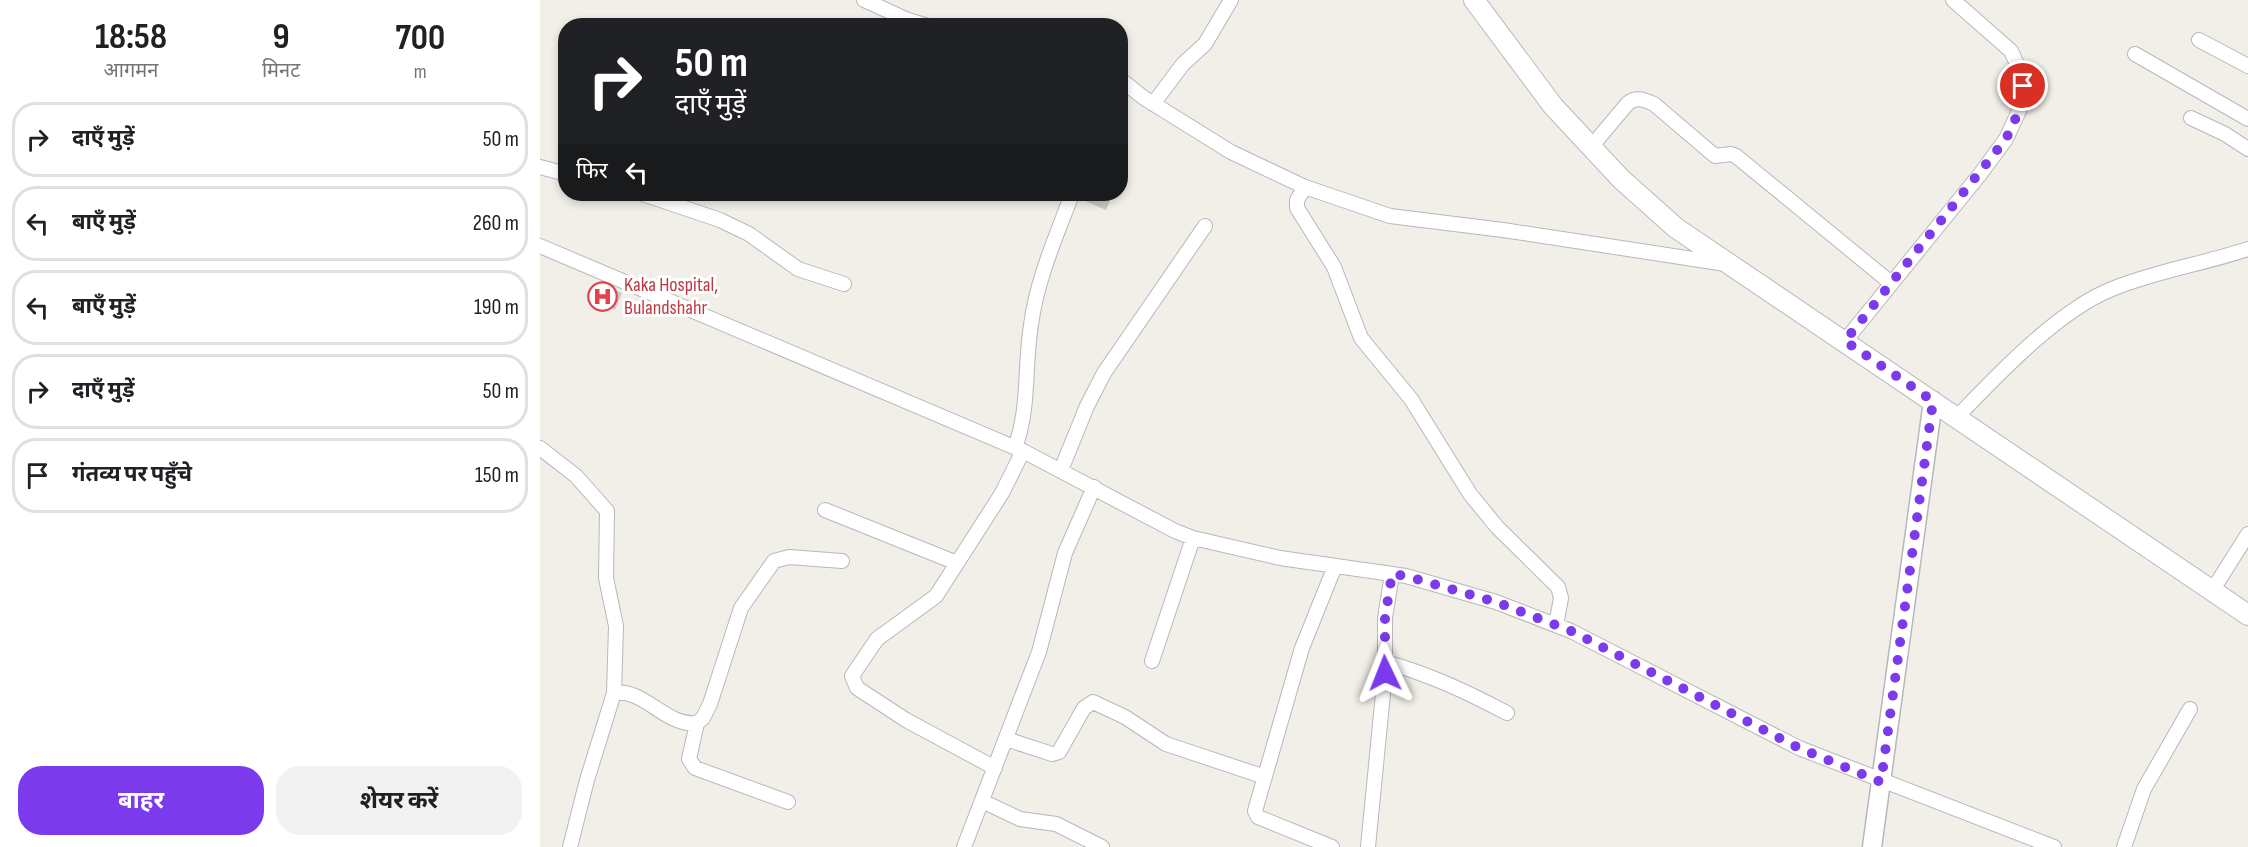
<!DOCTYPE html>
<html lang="hi">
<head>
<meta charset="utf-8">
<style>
  body { margin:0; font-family:"Sofia Sans Condensed","Noto Sans Devanagari",sans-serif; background:#f2f2f2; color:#202124; height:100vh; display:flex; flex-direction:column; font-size:22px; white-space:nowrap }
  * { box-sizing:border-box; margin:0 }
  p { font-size:20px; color:#757577 }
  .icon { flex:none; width:33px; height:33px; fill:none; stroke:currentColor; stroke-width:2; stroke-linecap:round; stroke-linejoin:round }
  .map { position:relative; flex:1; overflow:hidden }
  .side { display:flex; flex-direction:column; background:#fff; width:540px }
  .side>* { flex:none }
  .banner { position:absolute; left:18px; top:18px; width:570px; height:183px; border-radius:24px; box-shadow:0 3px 9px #0003; background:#202124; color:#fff; overflow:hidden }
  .pin { position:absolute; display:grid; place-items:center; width:51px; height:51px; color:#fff; margin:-26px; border:3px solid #fff; border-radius:50%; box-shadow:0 2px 6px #0007 }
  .me { position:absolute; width:66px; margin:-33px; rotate:358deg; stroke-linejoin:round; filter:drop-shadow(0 0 4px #0008) }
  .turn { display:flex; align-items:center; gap:21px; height:126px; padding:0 18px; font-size:27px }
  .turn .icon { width:78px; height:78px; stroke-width:2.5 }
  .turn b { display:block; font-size:42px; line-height:51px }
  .then { display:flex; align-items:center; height:57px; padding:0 18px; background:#0003; gap:12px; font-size:22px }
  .eta { display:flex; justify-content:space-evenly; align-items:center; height:102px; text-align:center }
  .eta b { font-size:36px; font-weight:700; line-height:42px }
  .button { display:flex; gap:12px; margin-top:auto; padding:12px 18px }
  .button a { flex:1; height:69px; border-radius:24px; background:#7c3aed; color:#fff; font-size:24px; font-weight:700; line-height:69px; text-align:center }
  .button a+a { background:#f2f2f2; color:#202124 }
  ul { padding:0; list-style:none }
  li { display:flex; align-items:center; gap:18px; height:75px; margin:0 12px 9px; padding:0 6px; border:3px solid #e0e0e0; border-radius:24px }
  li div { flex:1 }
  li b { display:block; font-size:22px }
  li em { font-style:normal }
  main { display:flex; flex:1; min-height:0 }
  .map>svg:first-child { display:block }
  .building { fill:#cccac5 }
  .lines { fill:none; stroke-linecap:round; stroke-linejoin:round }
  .minor-casing { stroke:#b5b8bc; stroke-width:16 }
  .tertiary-casing { stroke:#b5b8bc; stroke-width:21 }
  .secondary-casing { stroke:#b6babf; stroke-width:22 }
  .minor { stroke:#fff; stroke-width:14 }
  .tertiary { stroke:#fff; stroke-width:18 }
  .secondary { stroke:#fff; stroke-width:20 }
  .route { stroke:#7c3aed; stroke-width:10; stroke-dasharray:0 18 }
  .labels { text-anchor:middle; stroke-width:6; stroke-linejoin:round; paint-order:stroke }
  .health-label { font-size:20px; fill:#be3a42; stroke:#fff; text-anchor:start }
</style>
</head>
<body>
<main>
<section class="side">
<div class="eta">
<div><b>18:58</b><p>आगमन</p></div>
<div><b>9</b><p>मिनट</p></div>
<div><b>700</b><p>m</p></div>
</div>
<ul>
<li><svg class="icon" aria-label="right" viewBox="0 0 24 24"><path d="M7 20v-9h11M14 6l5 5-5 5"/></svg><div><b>दाएँ मुड़ें</b></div><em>50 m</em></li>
<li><svg class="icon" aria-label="left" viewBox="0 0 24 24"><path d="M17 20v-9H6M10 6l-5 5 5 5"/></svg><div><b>बाएँ मुड़ें</b></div><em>260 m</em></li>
<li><svg class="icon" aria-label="left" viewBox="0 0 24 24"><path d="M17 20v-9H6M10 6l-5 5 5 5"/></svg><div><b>बाएँ मुड़ें</b></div><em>190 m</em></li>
<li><svg class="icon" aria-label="right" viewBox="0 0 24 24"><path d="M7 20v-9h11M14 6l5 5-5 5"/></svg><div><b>दाएँ मुड़ें</b></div><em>50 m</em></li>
<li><svg class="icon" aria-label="arrive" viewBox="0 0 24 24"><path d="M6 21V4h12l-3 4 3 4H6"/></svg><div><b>गंतव्य पर पहुँचे</b></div><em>150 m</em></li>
</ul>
<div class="button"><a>बाहर</a><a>शेयर करें</a></div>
</section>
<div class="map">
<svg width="1708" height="847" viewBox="0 0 1708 847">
  <rect width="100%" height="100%" fill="#f1efe8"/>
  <!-- building -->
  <path class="building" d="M548,194H573L566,210L545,201Z
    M58,283L82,293L75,310L51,300Z"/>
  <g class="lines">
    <defs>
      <path id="minor" d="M324,0L368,20L388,26
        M1659,40L1708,66
        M1595,54L1708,119
        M580,79L604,98L691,152L765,187L850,216L963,230L1186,264
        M613,104L643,64L665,44L691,0
        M1651,118L1685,134L1708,149
        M1051,147L1088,103C1096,96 1105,100 1114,104L1175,156L1191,154L1196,156L1351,283
        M0,167L26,174
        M765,187L757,200V208L794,267L821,338L871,399L930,494L957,527L1018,587L1021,598L1016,625
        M103,194L180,220L209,234L258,269L304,284
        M0,246L483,451L635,531L653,538L740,558L866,576L956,602L1031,631L1259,748L1514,847
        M1305,341L1441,173L1466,139L1479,111L1483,86L1482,75L1471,51L1413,0
        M1418,416C1458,374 1519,310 1572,289C1616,271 1663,264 1708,249
        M0,448L36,476L67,511L66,578L76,626L74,693
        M475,448C490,406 484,368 491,325C497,279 516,237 532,194
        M521,470L547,406L564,373L665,226
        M285,510L417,563
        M1672,591L1708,534
        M612,661L653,538
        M845,662C889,674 927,692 967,713
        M157,723L149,759L155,768L248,802
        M466,739L512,754L519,752L544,708L553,702L585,717L626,744L725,777
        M455,768L366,720L317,688L312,676L337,639L396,596L462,493L483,451
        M442,801L480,819L516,824L562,847
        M30,847L47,780L74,693C104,688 126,727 157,723L163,718L170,704L201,608L234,561L249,557L302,561
        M424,847L499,652L525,553L554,487
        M792,847L718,817L715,811L762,648L795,566
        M828,847L845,673V618L852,574
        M1584,847L1604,789L1650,709"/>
      <path id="tertiary" d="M1332,847L1393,401"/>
      <path id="secondary" d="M934,0L1013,106L1081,179L1136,228L1708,615"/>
    </defs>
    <!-- minor casing -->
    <use href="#minor" class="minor-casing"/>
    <!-- tertiary casing -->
    <use href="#tertiary" class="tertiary-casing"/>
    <!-- secondary casing -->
    <use href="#secondary" class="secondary-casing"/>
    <!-- minor -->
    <use href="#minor" class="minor"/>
    <!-- tertiary -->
    <use href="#tertiary" class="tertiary"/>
    <!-- secondary -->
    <use href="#secondary" class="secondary"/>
  </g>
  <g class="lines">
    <!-- route -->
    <path class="route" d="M845,673V618L852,574L866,576L956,602L1031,631L1259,748L1341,782L1393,401L1305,341L1466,139L1479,111L1483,86"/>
  </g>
  <!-- icons -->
  <defs>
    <symbol id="hospital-ring" viewBox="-11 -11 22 22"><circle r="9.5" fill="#fff" stroke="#e0444e" stroke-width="1.5"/><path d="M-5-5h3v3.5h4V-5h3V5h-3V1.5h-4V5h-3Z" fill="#e0444e"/></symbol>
  </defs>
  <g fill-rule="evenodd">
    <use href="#hospital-ring" x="46" y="280" width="33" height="33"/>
  </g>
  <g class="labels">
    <!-- health labels -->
    <g class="health-label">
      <text x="84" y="291">Kaka Hospital,<tspan x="84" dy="23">Bulandshahr</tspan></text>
    </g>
  </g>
</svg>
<div class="pin" style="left:1483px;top:86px;background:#d93025"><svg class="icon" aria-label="arrive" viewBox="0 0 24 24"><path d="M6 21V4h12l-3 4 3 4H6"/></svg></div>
<svg class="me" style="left:845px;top:673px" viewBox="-20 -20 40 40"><path d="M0-17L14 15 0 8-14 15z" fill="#7c3aed" stroke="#fff" stroke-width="4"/></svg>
<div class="banner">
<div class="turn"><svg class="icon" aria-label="right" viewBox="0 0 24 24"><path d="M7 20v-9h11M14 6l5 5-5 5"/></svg><div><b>50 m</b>दाएँ मुड़ें</div></div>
<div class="then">फिर<svg class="icon" aria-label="left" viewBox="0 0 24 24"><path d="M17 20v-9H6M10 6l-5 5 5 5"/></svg></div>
</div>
</div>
</main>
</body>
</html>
